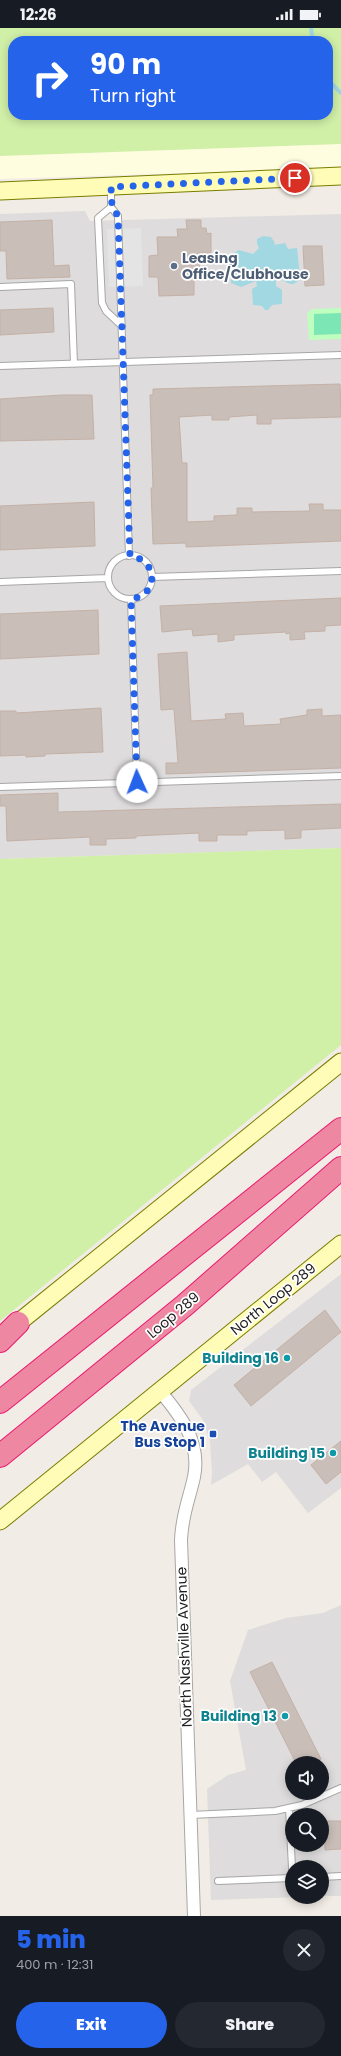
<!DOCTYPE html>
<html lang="en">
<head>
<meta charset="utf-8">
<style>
  body { margin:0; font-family:Poppins,sans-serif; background:#242831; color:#f1f3f6; height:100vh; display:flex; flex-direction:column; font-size:15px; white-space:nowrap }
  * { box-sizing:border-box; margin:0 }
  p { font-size:13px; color:#9ea1a6 }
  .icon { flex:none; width:22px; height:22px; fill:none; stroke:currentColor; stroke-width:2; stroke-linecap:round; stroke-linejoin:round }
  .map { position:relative; height:1888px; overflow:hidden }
  .side { display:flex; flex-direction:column; background:#171b24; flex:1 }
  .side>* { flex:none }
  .hud { position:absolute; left:8px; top:8px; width:325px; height:84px; border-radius:16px; box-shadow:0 2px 10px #0003; background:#2563eb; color:#fff; overflow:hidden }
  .controls { position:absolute; left:285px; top:1728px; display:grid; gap:8px }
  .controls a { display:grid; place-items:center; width:44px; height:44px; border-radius:50%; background:#171b24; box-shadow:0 2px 10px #0003; font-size:20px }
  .pin { position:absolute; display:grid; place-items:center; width:34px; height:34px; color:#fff; margin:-17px; border:2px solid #fff; border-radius:50%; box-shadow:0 1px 4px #0007 }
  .me { position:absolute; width:44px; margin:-22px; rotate:358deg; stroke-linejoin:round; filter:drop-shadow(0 0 3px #0008) }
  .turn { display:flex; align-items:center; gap:14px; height:84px; padding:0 16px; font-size:18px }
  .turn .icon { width:52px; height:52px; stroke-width:2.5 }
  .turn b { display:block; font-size:28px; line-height:34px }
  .round { display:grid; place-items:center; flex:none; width:42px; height:42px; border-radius:21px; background:#242831 }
  .summary { display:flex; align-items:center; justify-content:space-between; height:68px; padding:0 16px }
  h1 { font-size:24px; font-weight:800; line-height:30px; color:#2563eb }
  .action { display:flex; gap:8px; margin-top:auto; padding:8px 16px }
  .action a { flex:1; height:46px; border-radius:24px; background:#2563eb; color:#fff; font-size:16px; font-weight:800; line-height:46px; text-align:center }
  .action a+a { background:#242831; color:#f1f3f6 }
  .status { display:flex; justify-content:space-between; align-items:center; height:28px; padding:0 20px; background:#171b24; direction:ltr }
  .status svg { height:11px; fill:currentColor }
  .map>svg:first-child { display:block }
  .residential { fill:#dedcdc; fill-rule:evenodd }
  .education { fill:#fffde0; fill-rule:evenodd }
  .grass { fill:#d0efa7; fill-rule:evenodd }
  .park { fill:#bffebf }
  .pitch { fill:#7de6b5 }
  .parking { fill:#e4e4e4 }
  .water { fill:#a2d8e2 }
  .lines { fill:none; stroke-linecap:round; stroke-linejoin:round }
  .stream { stroke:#a2d8e2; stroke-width:4 }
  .building { fill:#c9beb8; stroke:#c4b1a6 }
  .service-casing { stroke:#a7a7a7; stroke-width:8 }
  .minor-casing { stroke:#a7a7a7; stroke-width:14 }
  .secondary-casing { stroke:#797d00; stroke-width:19 }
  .motorway-casing { stroke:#e91870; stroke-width:24 }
  .service { stroke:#fff; stroke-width:6 }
  .minor { stroke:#fff; stroke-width:12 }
  .secondary { stroke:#fefcb6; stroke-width:17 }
  .motorway { stroke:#ee87a2; stroke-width:22 }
  .route { stroke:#2563eb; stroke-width:7; stroke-dasharray:0 12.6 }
  .service-dot { fill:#5c6f8a; stroke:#fff; stroke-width:1.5 }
  .culture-dot { fill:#0f9aa8; stroke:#fff; stroke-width:1.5 }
  .transit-dot { fill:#1a4fb4; stroke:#fff; stroke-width:1.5 }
  .labels { text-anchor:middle; stroke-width:3.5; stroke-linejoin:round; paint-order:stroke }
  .service-label { font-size:14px; font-weight:bold; fill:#4e5e75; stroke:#fff; text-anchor:start }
  .street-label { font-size:14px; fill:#202020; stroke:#fff }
  .culture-label { font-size:14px; font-weight:bold; fill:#0d838f; stroke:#fff; text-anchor:end }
  .transit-label { font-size:14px; font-weight:bold; fill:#164399; stroke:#fff; text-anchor:end }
</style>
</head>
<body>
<div class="status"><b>12:26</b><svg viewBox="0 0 49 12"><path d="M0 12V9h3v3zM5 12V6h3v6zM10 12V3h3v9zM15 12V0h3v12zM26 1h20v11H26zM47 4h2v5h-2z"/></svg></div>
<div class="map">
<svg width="341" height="1888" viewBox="0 0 341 1888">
  <rect width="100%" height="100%" fill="#f1ece5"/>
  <!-- residential -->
  <path class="residential" d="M85,183L90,193L341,186V820L0,831V186Z
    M341,1246V1460L308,1485L276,1444L262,1454L248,1436L211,1457L212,1445L210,1413L203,1392L189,1373L191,1362Z
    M341,1577V1868H322V1839H292V1869H302L211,1872L207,1761L228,1747L246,1742L230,1653L248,1602L286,1590L323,1585ZM292,1735H322V1765H292ZM292,1787H322V1817H292Z"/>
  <!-- education -->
  <path class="education" d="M0,0H341V140L0,151ZM13,13H328V87H13Z"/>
  <!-- grass -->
  <path class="grass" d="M0,0H341V116L0,128ZM13,13H328V87H13Z
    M341,820V1017L0,1293V831Z"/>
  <!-- park -->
  <path class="park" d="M341,280V311L309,312L307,285L312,281Z"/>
  <!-- pitch -->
  <path class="pitch" d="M341,285V306L314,307V286Z"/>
  <!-- parking -->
  <path class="parking" d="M141,200L143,258L109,259L107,201Z"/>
  <!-- water -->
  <path class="water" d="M263,208L271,209L275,215L274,217L285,215L288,221L297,220L300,249L299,252C291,260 288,254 280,251L276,253V258L282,262V276L272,277L268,282H265L262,278L253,277L252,261L257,258L256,253L241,259L231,255V227L239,222L253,226L259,220L257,216V211Z"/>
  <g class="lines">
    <!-- stream -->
    <path class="stream" d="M311,0L313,13
      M328,52L341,65"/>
  </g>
  <!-- building -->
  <path class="building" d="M52,192L54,238L69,237L70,249L7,251L6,223H0V194Z
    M186,192H201V200H206L207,206L211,205V225H199L200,252H194V267L159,268L158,249H149V228L158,227L157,209H178L177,201H187Z
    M303,218H322L324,257L305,258Z
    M53,280L54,304L0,307V282Z
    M340,356L341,389L271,391V396H257V387L229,389V392H212V387L179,389L182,435H187V494L214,493V488L237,487V480H252V484L310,483L309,476H323V482H341V513L186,519V515L153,516L151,460H153L150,367H153V361Z
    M62,367H92L94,411L0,413V371Z
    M94,474L95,518L0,522V478Z
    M341,570V597L325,598V603L304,604L305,611L290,612V605L286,606V604L234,607V612L218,614V606L193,608L192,601L162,604L160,578Z
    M98,582L99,626L0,631V586Z
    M187,624L191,693L226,691L225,686L243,685L244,698L281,696L280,691L307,687V682L322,681V688L341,687V740L166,746V735H178L174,681L161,682L158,626Z
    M101,680L103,724L45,726V728L26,729V727L0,728V683H16V685Z
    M58,765V784L341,776V800L301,802V810L285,811V802L247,803V807H217V813H199V805L136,808V810L106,811V817H90V809L7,813L6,778H0V767Z
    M325,1282L341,1304L251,1378L234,1357Z
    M341,1413V1444L326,1456L311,1437Z
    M272,1634L321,1731L313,1735H296L250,1644Z
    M324,1793H341V1821L325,1822Z"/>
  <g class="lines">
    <defs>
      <path id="service" d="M111,160V179L118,188L129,528
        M111,179L98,190L102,275L106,283L122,298
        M0,259L71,256L74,336
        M0,338L341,327
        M108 549a22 22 0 1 1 44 0a22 22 0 1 1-44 0Z
        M152,549L341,543
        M0,554L108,550
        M131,571L137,754
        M0,759L341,748
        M289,1780L292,1840
        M190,1787L275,1783L302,1777L341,1760
        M322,1849L341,1848
        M218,1853L292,1850"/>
      <path id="minor" d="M160,1363C181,1388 201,1414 194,1449C189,1472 182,1486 181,1512L194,1888"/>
      <path id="secondary" d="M0,163L341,148
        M8,1303L341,1034
        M0,1493L341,1216"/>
      <path id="motorway" d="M0,1313L18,1295
        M0,1374L341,1101
        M0,1428L185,1277L341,1140"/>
    </defs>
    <!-- service casing -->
    <use href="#service" class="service-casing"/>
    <!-- minor casing -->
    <use href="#minor" class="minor-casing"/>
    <!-- secondary casing -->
    <use href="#secondary" class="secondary-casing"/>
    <!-- motorway casing -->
    <use href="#motorway" class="motorway-casing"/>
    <!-- service -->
    <use href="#service" class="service"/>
    <!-- minor -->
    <use href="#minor" class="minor"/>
    <!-- secondary -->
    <use href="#secondary" class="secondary"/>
    <!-- motorway -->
    <use href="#motorway" class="motorway"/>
  </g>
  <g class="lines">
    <!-- route -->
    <path class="route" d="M137,754L131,571C160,567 158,531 130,528L118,188L112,179L111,159L295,150"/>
  </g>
  <!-- markers -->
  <circle class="service-dot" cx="174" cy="238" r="4"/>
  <g class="culture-dot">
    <circle cx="287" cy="1330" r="4"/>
    <circle cx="333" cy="1425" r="4"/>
    <circle cx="285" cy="1688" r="4"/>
  </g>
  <rect class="transit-dot" x="209" y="1402" width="8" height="8" rx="2"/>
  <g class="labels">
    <!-- service labels -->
    <g class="service-label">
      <text x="182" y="235">Leasing<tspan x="182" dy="16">Office/Clubhouse</tspan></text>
    </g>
    <!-- street labels -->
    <g class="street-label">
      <text transform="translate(273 1271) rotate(-39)" y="5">North Loop 289</text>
      <text transform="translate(173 1287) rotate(-40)" y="5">Loop 289</text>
      <text transform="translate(184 1619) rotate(-92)" y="5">North Nashville Avenue</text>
    </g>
    <!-- culture labels -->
    <g class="culture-label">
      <text x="279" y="1335">Building 16</text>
      <text x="325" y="1430">Building 15</text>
      <text x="277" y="1693">Building 13</text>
    </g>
    <!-- transit labels -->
    <g class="transit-label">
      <text x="205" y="1403">The Avenue<tspan x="205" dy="16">Bus Stop 1</tspan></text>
    </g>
  </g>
</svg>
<div class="controls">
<a><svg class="icon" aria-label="sound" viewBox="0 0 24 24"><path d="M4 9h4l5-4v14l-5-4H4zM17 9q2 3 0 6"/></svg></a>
<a><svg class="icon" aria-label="search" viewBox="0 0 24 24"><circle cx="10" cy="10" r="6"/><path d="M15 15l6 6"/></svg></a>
<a><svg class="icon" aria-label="layers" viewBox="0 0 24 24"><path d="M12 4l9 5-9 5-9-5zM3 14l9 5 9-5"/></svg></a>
</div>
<div class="pin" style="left:295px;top:150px;background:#d93025"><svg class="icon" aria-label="arrive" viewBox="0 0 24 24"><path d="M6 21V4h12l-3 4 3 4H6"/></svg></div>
<svg class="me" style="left:137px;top:754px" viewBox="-20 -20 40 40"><circle r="19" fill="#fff"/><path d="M0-13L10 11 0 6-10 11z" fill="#2563eb"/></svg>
<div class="hud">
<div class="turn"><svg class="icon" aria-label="right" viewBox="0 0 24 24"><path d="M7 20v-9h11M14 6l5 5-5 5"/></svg><div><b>90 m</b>Turn right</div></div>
</div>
</div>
<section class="side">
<div class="summary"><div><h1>5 min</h1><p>400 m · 12:31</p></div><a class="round"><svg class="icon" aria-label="close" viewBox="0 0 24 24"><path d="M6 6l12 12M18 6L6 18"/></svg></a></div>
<div class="action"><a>Exit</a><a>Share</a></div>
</section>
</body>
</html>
